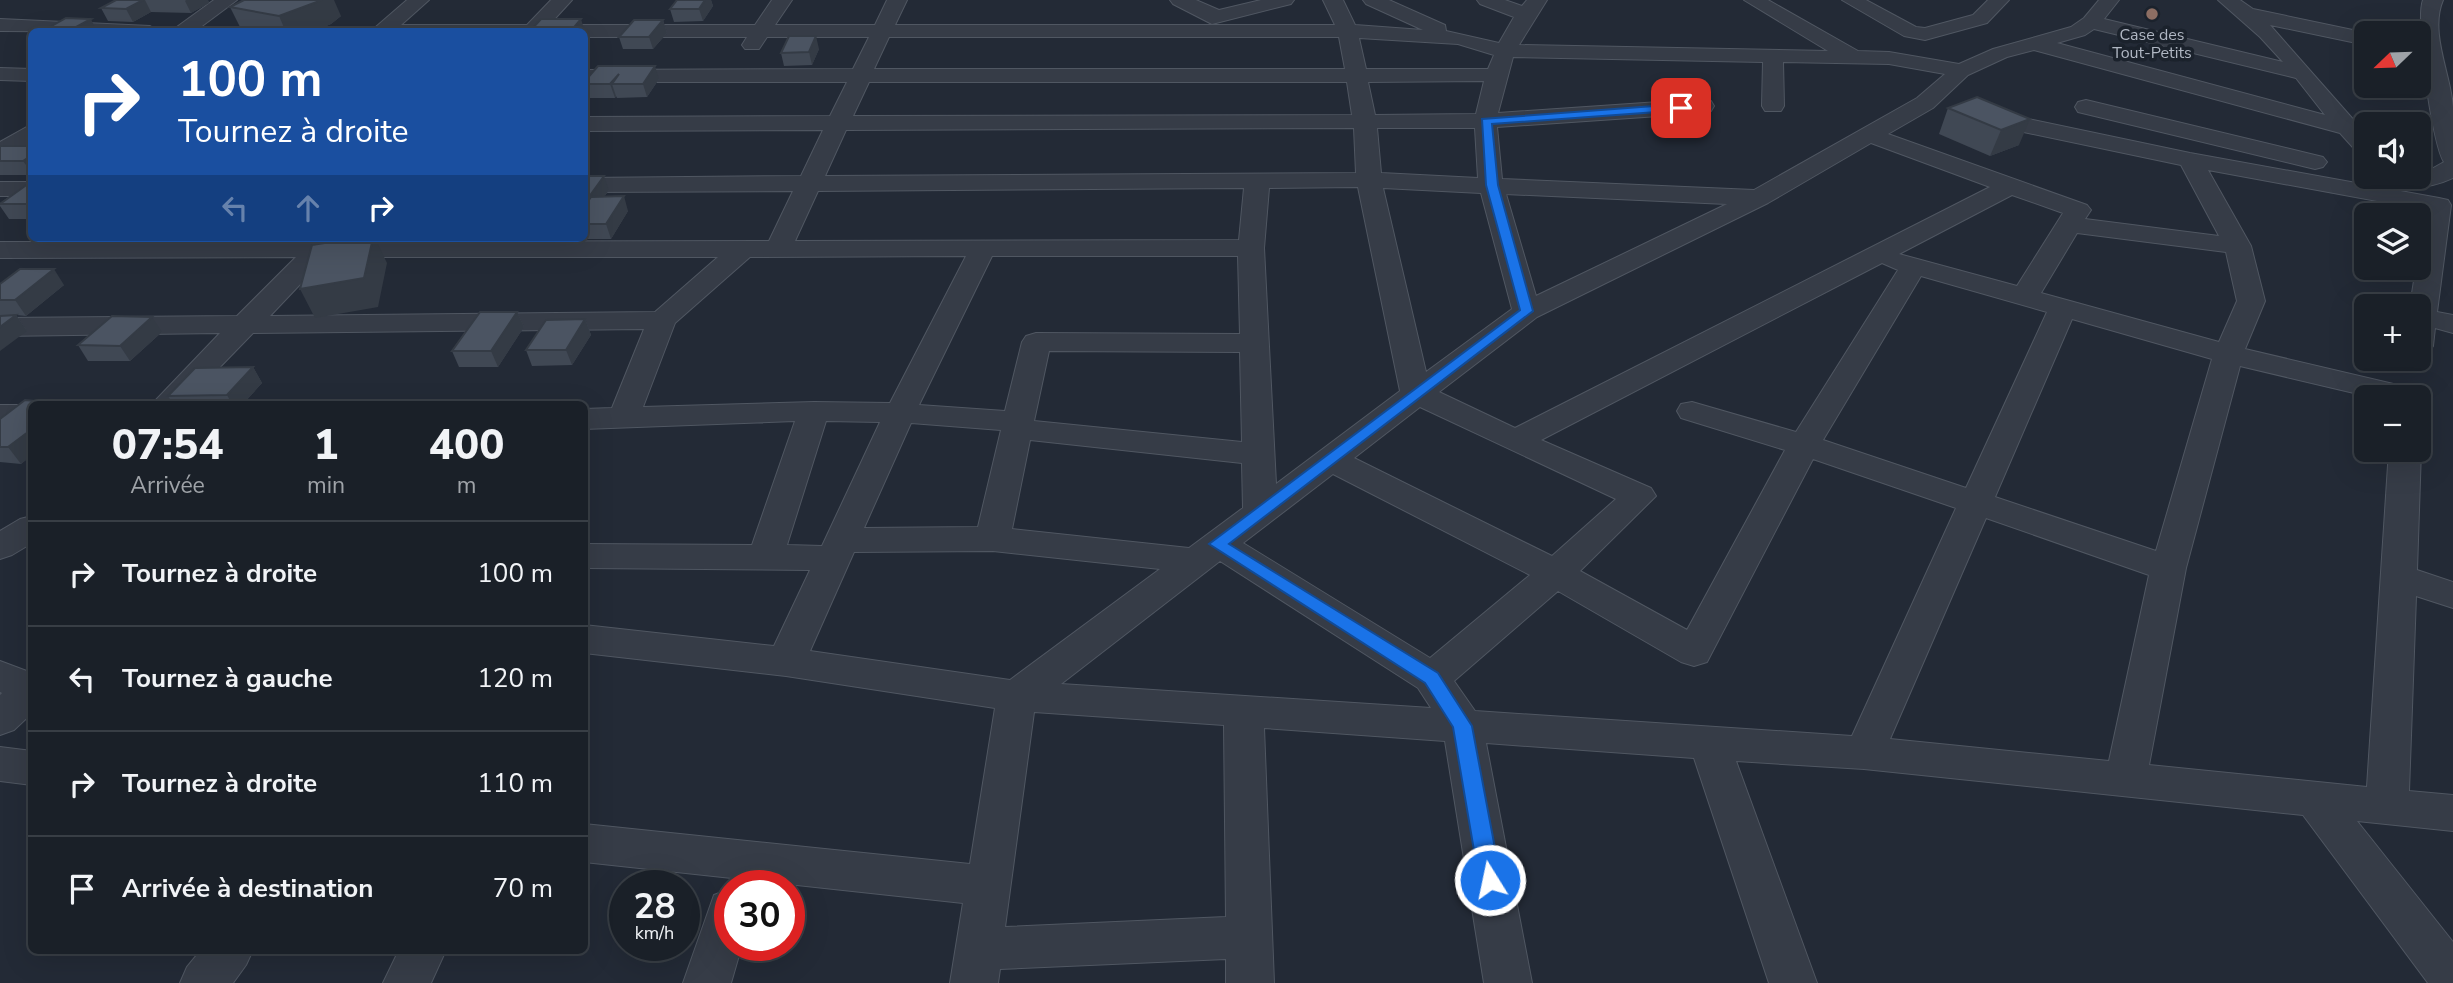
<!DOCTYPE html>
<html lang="fr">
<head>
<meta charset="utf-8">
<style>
  body { margin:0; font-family:"Nunito Sans",sans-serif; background:#272d34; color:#f1f3f6; height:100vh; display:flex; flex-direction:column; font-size:26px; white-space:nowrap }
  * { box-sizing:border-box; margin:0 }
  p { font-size:23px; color:#9fa3a8 }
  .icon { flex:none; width:38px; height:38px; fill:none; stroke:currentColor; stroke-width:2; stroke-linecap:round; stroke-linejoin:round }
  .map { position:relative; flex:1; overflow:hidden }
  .panel { position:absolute; left:28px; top:401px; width:560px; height:553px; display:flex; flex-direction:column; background:#1a2028; border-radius:10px; box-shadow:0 7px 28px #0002,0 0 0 2px #383e45 }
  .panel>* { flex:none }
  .hud { position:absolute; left:28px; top:28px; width:560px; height:214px; border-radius:10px; box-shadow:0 7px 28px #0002,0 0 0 2px #383e45; background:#1a4fa0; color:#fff; overflow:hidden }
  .needle { width:46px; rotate:247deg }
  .buttons { position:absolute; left:2354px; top:21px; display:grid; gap:14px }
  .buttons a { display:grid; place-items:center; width:77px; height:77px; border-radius:10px; background:#1a2028; box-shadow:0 7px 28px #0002,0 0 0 2px #383e45; font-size:35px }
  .speed { position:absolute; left:609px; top:870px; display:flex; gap:14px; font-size:35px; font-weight:700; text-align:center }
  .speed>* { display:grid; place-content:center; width:91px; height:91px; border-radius:50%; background:#1a2028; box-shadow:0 7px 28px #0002,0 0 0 2px #383e45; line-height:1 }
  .speed small { font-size:18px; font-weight:400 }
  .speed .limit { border:10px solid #d22; background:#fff; color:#111 }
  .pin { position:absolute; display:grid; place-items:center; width:60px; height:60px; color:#fff; margin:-30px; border-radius:14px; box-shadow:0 4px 10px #0006 }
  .me { position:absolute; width:77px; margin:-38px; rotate:350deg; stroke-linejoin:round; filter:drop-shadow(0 0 5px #0008) }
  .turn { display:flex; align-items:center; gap:24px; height:147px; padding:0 35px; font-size:32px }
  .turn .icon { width:91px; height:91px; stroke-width:2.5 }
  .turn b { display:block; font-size:49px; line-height:60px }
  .lanes { display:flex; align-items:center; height:66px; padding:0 35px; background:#0003; justify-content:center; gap:35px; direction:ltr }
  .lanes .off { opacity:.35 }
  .eta { display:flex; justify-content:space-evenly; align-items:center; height:119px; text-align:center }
  .eta b { font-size:42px; font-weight:800; line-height:49px }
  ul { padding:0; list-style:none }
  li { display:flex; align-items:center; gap:21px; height:105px; padding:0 35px; border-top:2px solid #383e45 }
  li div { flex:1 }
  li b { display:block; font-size:26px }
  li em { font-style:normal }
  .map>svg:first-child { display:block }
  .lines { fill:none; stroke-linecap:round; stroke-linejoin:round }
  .minor-casing { stroke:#505762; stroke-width:2 }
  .minor { fill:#363c47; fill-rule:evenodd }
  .wall { fill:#404854 }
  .shaded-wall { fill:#343b45 }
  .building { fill:#4b5462; stroke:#343b45; stroke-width:2 }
  .route { fill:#1a73e8; stroke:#114b97; stroke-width:2 }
  .education-dot { fill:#8d6e63; stroke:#1b222c; stroke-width:2.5 }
  .labels { text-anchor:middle; stroke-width:7; stroke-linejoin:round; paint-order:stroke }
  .far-poi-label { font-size:16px; fill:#b0b7c3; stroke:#1b222c }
</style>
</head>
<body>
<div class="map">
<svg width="2453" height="983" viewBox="0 0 2453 983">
  <rect width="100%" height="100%" fill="#232a36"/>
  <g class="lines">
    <defs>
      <path id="minor" d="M214,0H237L194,32H170Z
        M407,0H429L401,25H527L551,0H572L549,25H755L772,0H792L775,25H875L887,0H907L895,25H1335L1323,0H1343L1355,25L1423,30L1366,4L1363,0H1389L1445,25L1446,31L1499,43L1514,17L1480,4L1477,0H1505L1522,6L1527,0H1547L1519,45L1828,51L1744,0H1768L1858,51L1889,52L1959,64L1993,49L2071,27L2084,18L2099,0H2119L2104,19L2283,62L2260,37L2218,0H2240L2253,9L2367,33L2366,45L2270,25L2366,134V155L2358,153L2340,133L2034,50L2007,57L1968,75L1933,108L1888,134L2087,205L2091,210L2085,219L2219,236L2181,165L1981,123L1973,121L1970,116L1973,111L1981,109L2190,153L2439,198L2448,200L2451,205L2437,312L2453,315V333L2435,328L2433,346L2428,352L2418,355V306H2410L2416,268H2418L2426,210L2208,170L2251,246L2265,301L2245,349L2419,390L2423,397L2418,404V397H2371L2240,366L2186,568L2149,765L2367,787L2389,450H2418V446L2421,450L2417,570L2453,582V608L2416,596L2409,791L2453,795V831L2357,821L2453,942V983H2428L2303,815L1864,769L1736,761L1817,983H1769L1694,758L1486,743L1532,983H1484L1445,741L1264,728L1274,983H1226V959L1000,969L998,983H950L963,903L584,862V824L970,864L995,708L786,676L584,653V625L774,646L810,570L584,568V544L752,545L795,421L584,429V409L612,408L644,329L253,333L184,404H152L220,333L0,336V318L237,316L296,257L0,258V242H312L315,238H338L340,242L769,241L793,191L584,192V178L801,176L823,130L584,131V117L830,116L847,82H584V70L853,69L869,37H767L759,49H745L742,45L747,37H584V32H370ZM2094,29L2296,78L2325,115L2057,43L2085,35ZM889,37H1339L1345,69H874ZM1359,38L1458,44L1494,55L1488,69H1366ZM1513,57L1763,62L1762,106L1765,111H1781L1784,106L1783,62L1889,64L1945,74L1917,98L1754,190L1502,179L1497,127L1703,113L1711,111L1714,106L1711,101L1703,99L1498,113ZM1484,81L1476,114L1375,115L1368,82ZM869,82H1347L1352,115L853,116ZM1354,128L1356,173L825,176L846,130ZM1377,128H1475L1478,178L1381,173ZM1871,143L1990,187L1515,428L1439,392L1537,317L1768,203ZM1358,187L1400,391L1276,484L1264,248L1269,188ZM1244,188L1239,240L795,241L818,191ZM1383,188L1481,193L1512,309L1426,372ZM1506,194H1505L1727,204L1536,296ZM2012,195L2063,213L2017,286L1899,254ZM2077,233L2226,252L2237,301L2219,342L2041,293ZM966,256L890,403L814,402L643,407L675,323L750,257ZM992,256H1238L1240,334L1036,333L1026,336L1022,342L1005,411L919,405ZM326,257H718L655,312L270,316ZM1882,263L1898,270L1796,432L1692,402L1681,404L1677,411L1681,418L1785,450L1687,630L1580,571L1656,496L1651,488L1541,440ZM1921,276L2047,312L1966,488L1823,440ZM2072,319L2212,359L2156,551L1995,497ZM1049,351L1240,352L1242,442L1034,421ZM1420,407L1616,499L1552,556L1354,458ZM826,421L880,422L822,546L787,545ZM911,423L1001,430L978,527L864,528ZM1030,440L1242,463L1243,508L1189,548L1012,529ZM1813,459L1956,508L1852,736L1475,711L1454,681L1558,591L1681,662L1694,666L1707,662ZM1333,474L1530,575L1430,658L1243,543ZM1986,518L2149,575L2109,761L1890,739ZM993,551L1160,569L1010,680L810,651L854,552ZM1220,561L1418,688L1431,708L1061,684ZM1034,712L1224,725L1226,917L1005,927Z
        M1170,0H1196L1219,10L1261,0H1294L1291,4L1212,24L1173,4Z
        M1842,0H1866L1916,27L1925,28L1973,15L1988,0H2009L1987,23L1925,40L1904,36Z
        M2423,0H2443C2429,32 2451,75 2453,107C2453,131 2453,155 2453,178C2426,191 2399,189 2370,182L2367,177H2418V173L2428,171L2444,162C2432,144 2415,20 2423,0Z
        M0,19L150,26L160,32L0,31Z
        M0,68L32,69V81L0,80Z
        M2086,100L2323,157L2327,162L2323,167L2315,169L2078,112L2075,107L2078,102Z
        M32,124V142L8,157L0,159V142Z
        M0,182H32V196H0Z
        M0,405H32V423H0Z
        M32,516V543L12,555L0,559V531L20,519Z
        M0,661L32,673V713L14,730L0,735V695L2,693L0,692Z
        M0,747L32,751V785L0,781Z
        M730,889V945H742L731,983H683L714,895Z
        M201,950H253L246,965L233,983H180L187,967Z
        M399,950H446L431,983H383Z"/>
    </defs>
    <!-- minor casing -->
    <use href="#minor" class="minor-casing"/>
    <!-- minor -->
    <use href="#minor" class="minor"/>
  </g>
  <!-- wall -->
  <path class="wall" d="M116,0H208L209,3L191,13L151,12L133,22L108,21L101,8Z
    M677,0H711L713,6L703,21L674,22L670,9Z
    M230,7L341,16L331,24L312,32H245L242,31Z
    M663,20L667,33L653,49H623L619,37Z
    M819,49L812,65L784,66L781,53Z
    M659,79L647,97L617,98L616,96L615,98H587L584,91V82Z
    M1977,97L2019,145L1990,156L1939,134L1948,108Z
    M32,146V175H0V161Z
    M584,176L609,190L604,197L628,211L611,239H578V238H584Z
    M32,181V219H9L0,206V203Z
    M0,284L64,285L26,316L16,315L27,331L0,315Z
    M517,312L524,327L498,367H459L452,351Z
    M585,319L591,335L572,365L532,366L526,350Z
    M162,332L130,361H88L78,345Z
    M253,367L262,383L243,404H173L168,396Z
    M25,400L65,404H32V455L21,464L0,462V419Z"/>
  <!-- shaded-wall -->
  <path class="shaded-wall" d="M143,0H145L151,12L133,22L126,9Z
    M186,0H208L209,3L191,13L185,1Z
    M322,0H334L341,16L331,24L312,32H286L279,16Z
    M705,0H711L713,6L703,21L699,9Z
    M91,19L97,32H67Z
    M581,19L585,32H571V31Z
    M663,20L667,33L653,49L649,37Z
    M816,36L819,49L812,65L809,52Z
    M655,66L659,79L647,97L643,84Z
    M619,74L612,84L616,96L615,98L610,84Z
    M2030,119L2019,145L1990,156L2001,130Z
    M32,155V173L23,161Z
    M604,176L609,190L591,216L586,201Z
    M624,196L628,211L611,239L606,224Z
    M373,238H375L387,263L378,307L315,318L300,289Z
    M54,269L64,285L26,316L15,300Z
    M517,312L524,327L498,367L491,351Z
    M16,315L27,331L0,351V327Z
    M152,317L162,332L130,361L120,346Z
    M585,319L591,335L572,365L566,350Z
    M253,367L262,383L243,404H232L227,395Z
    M32,429V455L21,464L8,447Z"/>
  <!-- building -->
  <path class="building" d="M116,0H143L126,9L101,8Z
    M244,0H322L279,16L230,7Z
    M677,0H705L699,9H670Z
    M66,18L91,19L67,32H41Z
    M541,19H581L571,31H530Z
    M634,20H663L649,37H619Z
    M789,36H816L809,52L781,53Z
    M598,66H655L643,84H612L619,74L610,84H584V82Z
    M1977,97L2030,119L2001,130L1948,108Z
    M0,146H32V155L23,161H0Z
    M584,176H604L586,201H584Z
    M32,181V202L29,204H0Z
    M624,196L606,224H584V207L591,197Z
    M356,238H373L364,278L300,289L312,245Z
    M20,269H54L15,300H0V284Z
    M480,312H517L491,351H452Z
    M16,315L0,327V316Z
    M112,316L152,317L120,346L78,345Z
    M585,319L566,350H526L546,320Z
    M253,367L227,395L168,396L195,368Z
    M25,400L65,404H32V429L8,447H0V419Z"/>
  <!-- route -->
  <path class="route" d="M1681,104L1684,105V110L1492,124L1498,185L1533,311L1229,544L1438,673L1472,726L1501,880L1498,887L1490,889L1483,887L1479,880L1453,727L1425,683L1209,544L1520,310L1486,185L1482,119Z"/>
  <!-- markers -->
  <circle class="education-dot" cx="2152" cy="14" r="7"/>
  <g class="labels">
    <!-- far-poi labels -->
    <g class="far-poi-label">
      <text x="2152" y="40">Case des<tspan x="2152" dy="18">Tout-Petits</tspan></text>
    </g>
  </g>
</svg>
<div class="buttons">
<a><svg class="needle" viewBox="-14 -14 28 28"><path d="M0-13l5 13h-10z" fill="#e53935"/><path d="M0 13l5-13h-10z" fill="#9fa3a8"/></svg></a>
<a><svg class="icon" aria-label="sound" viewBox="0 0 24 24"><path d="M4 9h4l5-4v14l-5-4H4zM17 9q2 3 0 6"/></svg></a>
<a><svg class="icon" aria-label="layers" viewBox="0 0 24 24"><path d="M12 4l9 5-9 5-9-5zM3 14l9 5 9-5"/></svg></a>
<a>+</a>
<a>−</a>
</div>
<div class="speed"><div>28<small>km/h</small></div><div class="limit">30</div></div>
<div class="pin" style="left:1681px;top:108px;background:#d93025"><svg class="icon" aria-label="arrive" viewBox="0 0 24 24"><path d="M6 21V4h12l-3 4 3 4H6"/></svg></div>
<svg class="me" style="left:1490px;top:880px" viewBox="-20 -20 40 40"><circle r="17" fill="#1a73e8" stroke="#fff" stroke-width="3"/><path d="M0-11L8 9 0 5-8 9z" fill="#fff"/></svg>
<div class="hud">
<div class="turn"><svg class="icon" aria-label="right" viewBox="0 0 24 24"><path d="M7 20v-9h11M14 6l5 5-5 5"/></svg><div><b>100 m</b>Tournez à droite</div></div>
<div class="lanes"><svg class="icon off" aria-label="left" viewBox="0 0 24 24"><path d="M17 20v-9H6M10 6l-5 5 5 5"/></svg><svg class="icon off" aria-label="ahead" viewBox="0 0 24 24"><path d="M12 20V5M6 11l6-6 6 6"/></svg><svg class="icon" aria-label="right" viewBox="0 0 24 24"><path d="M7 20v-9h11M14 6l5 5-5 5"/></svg></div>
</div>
<section class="panel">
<div class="eta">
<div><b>07:54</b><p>Arrivée</p></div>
<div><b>1</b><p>min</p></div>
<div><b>400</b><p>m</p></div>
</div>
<ul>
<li><svg class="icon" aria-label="right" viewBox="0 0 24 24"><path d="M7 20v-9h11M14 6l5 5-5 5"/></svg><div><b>Tournez à droite</b></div><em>100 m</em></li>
<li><svg class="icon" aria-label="left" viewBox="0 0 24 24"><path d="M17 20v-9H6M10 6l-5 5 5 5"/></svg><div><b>Tournez à gauche</b></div><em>120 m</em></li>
<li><svg class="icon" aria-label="right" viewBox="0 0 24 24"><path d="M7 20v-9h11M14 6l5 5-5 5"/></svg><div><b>Tournez à droite</b></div><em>110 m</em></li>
<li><svg class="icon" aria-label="arrive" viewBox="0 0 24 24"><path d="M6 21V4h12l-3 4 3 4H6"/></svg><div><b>Arrivée à destination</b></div><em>70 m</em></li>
</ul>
</section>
</div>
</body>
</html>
